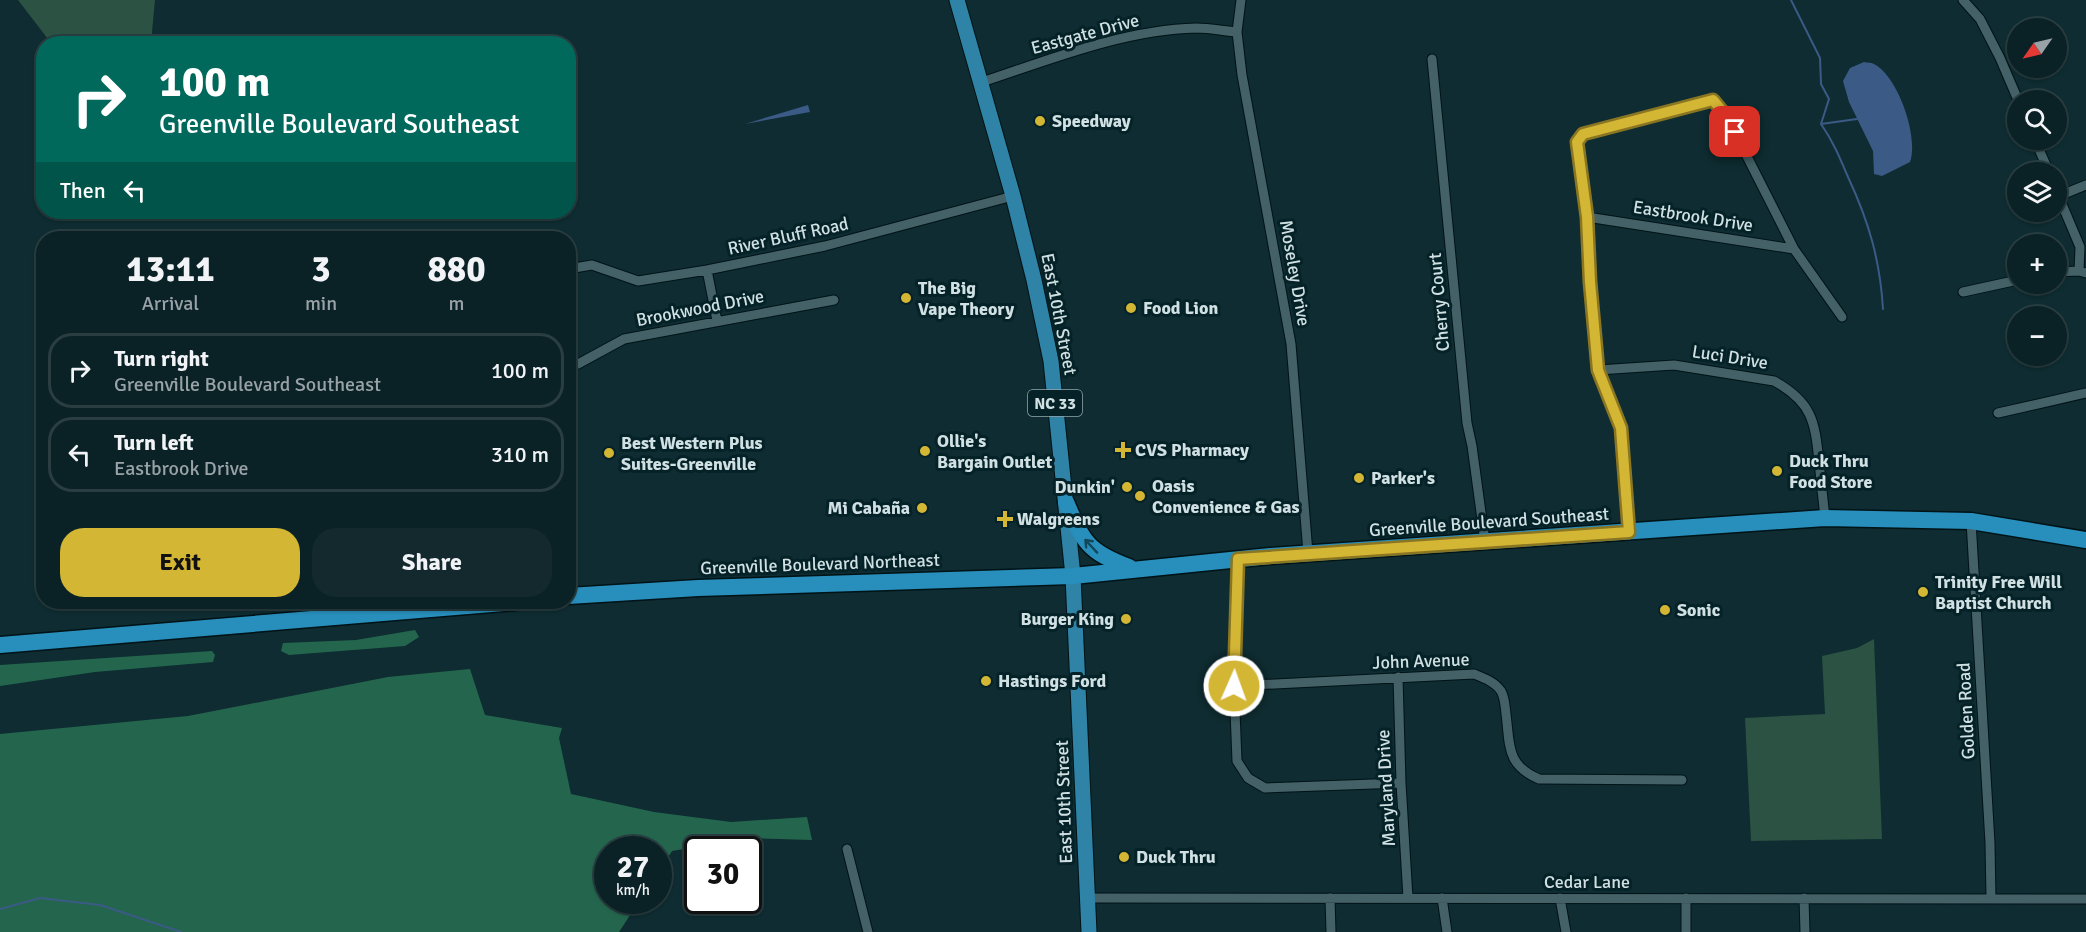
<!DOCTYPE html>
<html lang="en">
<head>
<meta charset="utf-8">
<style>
  body { margin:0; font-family:Signika,sans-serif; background:#13292d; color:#f1f3f6; height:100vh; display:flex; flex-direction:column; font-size:22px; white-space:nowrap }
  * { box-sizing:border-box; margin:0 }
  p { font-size:20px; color:#99a3a7 }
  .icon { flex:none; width:33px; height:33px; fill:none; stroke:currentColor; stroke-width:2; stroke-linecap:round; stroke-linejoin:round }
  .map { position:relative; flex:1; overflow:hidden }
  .drawer { position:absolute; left:36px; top:231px; width:540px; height:378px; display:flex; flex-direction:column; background:#0a2125; border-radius:24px; box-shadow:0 2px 4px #0004,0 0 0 2px #2a3e42 }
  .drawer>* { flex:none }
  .top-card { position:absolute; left:36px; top:36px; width:540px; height:183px; border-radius:24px; box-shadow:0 2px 4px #0004,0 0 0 2px #2a3e42; background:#00695c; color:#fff; overflow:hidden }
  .needle { width:39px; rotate:236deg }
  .buttons { position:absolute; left:2007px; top:18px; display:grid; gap:12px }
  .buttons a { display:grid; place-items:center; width:60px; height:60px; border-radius:50%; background:#0a2125; box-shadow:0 2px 4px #0004,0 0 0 2px #2a3e42; font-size:30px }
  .speed { position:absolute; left:594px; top:836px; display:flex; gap:12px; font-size:30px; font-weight:700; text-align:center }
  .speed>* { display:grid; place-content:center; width:78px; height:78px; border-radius:50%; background:#0a2125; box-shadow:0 2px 4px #0004,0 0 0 2px #2a3e42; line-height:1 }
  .speed small { font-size:15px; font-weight:400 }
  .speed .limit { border:3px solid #111; border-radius:9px; background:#fff; color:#111 }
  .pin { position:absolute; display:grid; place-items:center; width:51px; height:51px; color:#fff; margin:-26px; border-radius:12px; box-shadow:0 3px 9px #0006 }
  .me { position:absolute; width:66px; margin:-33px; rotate:2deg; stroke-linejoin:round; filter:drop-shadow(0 0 4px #0008) }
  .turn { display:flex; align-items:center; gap:21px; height:126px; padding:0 24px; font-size:27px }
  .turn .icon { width:78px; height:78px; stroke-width:2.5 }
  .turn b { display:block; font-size:42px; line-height:51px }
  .then { display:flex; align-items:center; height:57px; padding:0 24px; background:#0003; gap:12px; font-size:22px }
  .eta { display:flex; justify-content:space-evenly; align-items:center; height:102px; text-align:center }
  .eta b { font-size:36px; font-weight:700; line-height:42px }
  .cta { display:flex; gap:12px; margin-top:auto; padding:12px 24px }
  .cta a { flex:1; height:69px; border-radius:24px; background:#d4b635; color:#111; font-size:24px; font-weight:700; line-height:69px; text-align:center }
  .cta a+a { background:#13292d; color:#f1f3f6 }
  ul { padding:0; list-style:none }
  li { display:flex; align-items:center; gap:18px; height:75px; margin:0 12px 9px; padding:0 12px; border:3px solid #2a3e42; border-radius:24px }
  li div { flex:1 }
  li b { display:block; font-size:22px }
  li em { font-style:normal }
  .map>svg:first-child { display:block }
  .green { fill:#2b5242 }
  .forest { fill:#24664d }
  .water { fill:#3b5a85 }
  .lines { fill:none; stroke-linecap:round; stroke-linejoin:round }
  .stream { stroke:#3b5a85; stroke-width:2 }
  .minor-casing { stroke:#001317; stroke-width:11 }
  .primary-casing { stroke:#001317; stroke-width:17 }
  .trunk-casing { stroke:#001317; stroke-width:19 }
  .minor { stroke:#436167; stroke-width:9 }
  .primary { stroke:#2f83a6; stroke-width:15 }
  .trunk { stroke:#288ebb; stroke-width:16 }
  .oneway { stroke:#11485b }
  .route-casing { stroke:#8a7622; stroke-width:15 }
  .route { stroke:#d4b635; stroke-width:10 }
  .poi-dot { fill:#d4b635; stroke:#042227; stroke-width:2 }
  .labels { text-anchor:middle; stroke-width:6; stroke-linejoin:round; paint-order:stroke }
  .shield { fill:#042227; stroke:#93a7ab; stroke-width:1.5 }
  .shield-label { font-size:16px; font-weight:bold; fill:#d0e0e3 }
  .street-label { font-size:18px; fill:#d0e0e3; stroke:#042227 }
  .poi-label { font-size:18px; font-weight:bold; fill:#d0e0e3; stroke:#042227; text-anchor:start }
</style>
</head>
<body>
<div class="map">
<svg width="2086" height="932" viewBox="0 0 2086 932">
  <rect width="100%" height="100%" fill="#0e2c31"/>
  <!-- green -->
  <path class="green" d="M18,0H155L151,43H51Z
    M1874,639L1882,839L1751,841L1745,718L1825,714L1822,656L1857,648Z"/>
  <!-- forest -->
  <path class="forest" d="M415,630L419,637L405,646L289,655L281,651L283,643L356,640Z
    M212,651L215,655L213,662L95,672L0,686V665Z
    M470,669L485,715L562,728L559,738L571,794L654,812L731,822L807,817L812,840L748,838L672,851L659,872L658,849H608V900H640L619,932H0V734L188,716L388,677Z"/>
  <!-- water -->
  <path class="water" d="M1864,62C1867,63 1871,62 1874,64C1898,76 1919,137 1910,162L1882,176L1874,174L1873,151L1849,102L1843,81L1850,68Z
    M808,105L810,112L745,124Z"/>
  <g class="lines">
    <!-- stream -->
    <path class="stream" d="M1791,0L1820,58L1821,84L1829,99L1821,124
      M1821,124C1833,141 1840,158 1848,177C1869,222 1880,260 1883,309
      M1821,124L1857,119
      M0,909L40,898L100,905L181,932"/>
    <defs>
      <path id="minor" d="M1241,0L1237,32L1242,75L1291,344L1308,553
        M1963,0L1980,19L2000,58L2018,100
        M1432,59L1467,423L1472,446L1485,542
        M979,83C1049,60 1122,30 1196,28C1210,28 1224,31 1237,32
        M2035,140L2049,172
        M2056,190L2080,247L2079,271
        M2059,196L2086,185
        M1587,217L1590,282L1598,370L1621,428L1629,532
        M1794,249L1727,117L1713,100L1583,134L1577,142L1587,217L1794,249L1842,317
        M568,269L592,265L638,281L707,270L825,246L1013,196
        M707,270L717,321
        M2056,272L2079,271L2086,273
        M1963,292L2018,280
        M578,364L624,339L834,300
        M1598,370L1674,365L1774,381C1812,402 1815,421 1819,462C1821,480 1823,499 1825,518
        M1998,413L2086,393
        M1971,521L1990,843L1991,899
        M1238,559L1234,686L1237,761L1248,778L1265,788L1401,783
        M1398,677L1401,783L1408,898
        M1234,686L1474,674C1484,678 1495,682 1501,691C1505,698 1505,706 1506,714C1510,745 1506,765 1539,779L1682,780
        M847,849L868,932
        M1088,898L2086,899
        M1330,898L1331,932
        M1442,898L1447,932
        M1560,898L1566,932
        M1804,898L1805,932
        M1686,932V898"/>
      <path id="primary" d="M957,0L1013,196L1034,280L1051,361L1073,576L1089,932"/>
      <path id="trunk" d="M1066,502C1083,542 1088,552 1129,567
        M568,596L698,588L1073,576L1270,556L1825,518L1971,521L2086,540
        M0,645L516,602"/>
    </defs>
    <!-- minor casing -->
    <use href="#minor" class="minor-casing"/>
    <!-- primary casing -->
    <use href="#primary" class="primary-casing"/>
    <!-- trunk casing -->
    <use href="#trunk" class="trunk-casing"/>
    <!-- minor -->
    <use href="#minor" class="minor"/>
    <!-- primary -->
    <use href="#primary" class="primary"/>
    <!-- trunk -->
    <use href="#trunk" class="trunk"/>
  </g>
  <!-- one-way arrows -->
  <defs><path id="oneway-shaft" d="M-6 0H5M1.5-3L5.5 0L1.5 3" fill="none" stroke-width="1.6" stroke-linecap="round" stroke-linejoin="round" transform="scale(1.5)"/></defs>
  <use class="oneway" href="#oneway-shaft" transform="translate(1091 546) rotate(-133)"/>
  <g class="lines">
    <defs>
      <path id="route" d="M1234,686L1238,559L1629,532L1621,428L1598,370L1590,282L1587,217L1577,142L1583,134L1713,100L1727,117L1735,132"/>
    </defs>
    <!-- route casing -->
    <use href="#route" class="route-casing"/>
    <!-- route -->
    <use href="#route" class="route"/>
  </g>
  <!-- markers -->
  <g class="poi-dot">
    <circle cx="1040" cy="121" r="6"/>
    <circle cx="906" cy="298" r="6"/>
    <circle cx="1131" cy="308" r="6"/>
    <path d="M1120 441h6v6h6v6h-6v6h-6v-6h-6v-6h6z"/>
    <circle cx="925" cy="451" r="6"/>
    <circle cx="609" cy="453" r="6"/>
    <circle cx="1777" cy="471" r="6"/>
    <circle cx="1359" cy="478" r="6"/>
    <circle cx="1127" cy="487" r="6"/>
    <circle cx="1140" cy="496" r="6"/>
    <circle cx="922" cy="508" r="6"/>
    <path d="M1002 510h6v6h6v6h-6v6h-6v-6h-6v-6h6z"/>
    <circle cx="1923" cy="592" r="6"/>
    <circle cx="1665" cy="610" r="6"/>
    <circle cx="1126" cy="619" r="6"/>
    <circle cx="986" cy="681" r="6"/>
    <circle cx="1124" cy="857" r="6"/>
  </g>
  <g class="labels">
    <!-- shield labels -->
    <rect class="shield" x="1028" y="390" width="54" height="26" rx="4.5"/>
    <g class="shield-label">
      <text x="1055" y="409">NC 33</text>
    </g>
    <!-- street labels -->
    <g class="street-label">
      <text transform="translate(1085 34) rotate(-15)" y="6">Eastgate Drive</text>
      <text transform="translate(1693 216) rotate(9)" y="6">Eastbrook Drive</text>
      <text transform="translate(788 236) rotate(-12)" y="6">River Bluff Road</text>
      <text transform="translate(1295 273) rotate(80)" y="6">Moseley Drive</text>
      <text transform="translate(1439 302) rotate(-95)" y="6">Cherry Court</text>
      <text transform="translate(700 308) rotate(-11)" y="6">Brookwood Drive</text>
      <text transform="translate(1059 314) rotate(79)" y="6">East 10th Street</text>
      <text transform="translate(1730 357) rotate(9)" y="6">Luci Drive</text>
      <text transform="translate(1489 522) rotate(-4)" y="6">Greenville Boulevard Southeast</text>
      <text transform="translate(820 564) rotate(-2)" y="6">Greenville Boulevard Northeast</text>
      <text transform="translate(1421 661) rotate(-2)" y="6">John Avenue</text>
      <text transform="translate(1966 711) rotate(-93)" y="6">Golden Road</text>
      <text transform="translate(1386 788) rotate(-93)" y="6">Maryland Drive</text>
      <text transform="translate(1064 802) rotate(-92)" y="6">East 10th Street</text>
      <text x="1587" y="888">Cedar Lane</text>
    </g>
    <!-- poi labels -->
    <g class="poi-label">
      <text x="1052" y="127">Speedway</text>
      <text x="918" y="294">The Big<tspan x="918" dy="21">Vape Theory</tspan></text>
      <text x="1143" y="314">Food Lion</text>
      <text x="937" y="447">Ollie's<tspan x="937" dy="21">Bargain Outlet</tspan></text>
      <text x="621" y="449">Best Western Plus<tspan x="621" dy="21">Suites-Greenville</tspan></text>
      <text x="1135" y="456">CVS Pharmacy</text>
      <text x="1789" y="467">Duck Thru<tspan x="1789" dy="21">Food Store</tspan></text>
      <text x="1371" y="484">Parker's</text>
      <text x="1152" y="492">Oasis<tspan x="1152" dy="21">Convenience &amp; Gas</tspan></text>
      <text x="1115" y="493" text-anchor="end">Dunkin'</text>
      <text x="910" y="514" text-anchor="end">Mi Cabaña</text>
      <text x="1017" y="525">Walgreens</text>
      <text x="1935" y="588">Trinity Free Will<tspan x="1935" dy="21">Baptist Church</tspan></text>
      <text x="1677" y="616">Sonic</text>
      <text x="1114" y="625" text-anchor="end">Burger King</text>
      <text x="998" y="687">Hastings Ford</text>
      <text x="1136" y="863">Duck Thru</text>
    </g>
  </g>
</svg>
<div class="buttons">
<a><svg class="needle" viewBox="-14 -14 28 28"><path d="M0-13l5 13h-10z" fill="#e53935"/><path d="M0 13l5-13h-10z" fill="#99a3a7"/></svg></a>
<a><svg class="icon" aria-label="search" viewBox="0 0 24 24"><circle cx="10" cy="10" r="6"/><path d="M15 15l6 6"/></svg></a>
<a><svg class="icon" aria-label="layers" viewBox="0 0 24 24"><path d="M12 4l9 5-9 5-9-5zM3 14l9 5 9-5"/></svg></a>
<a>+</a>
<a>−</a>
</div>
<div class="speed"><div>27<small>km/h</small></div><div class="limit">30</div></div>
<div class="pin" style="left:1735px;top:132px;background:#d93025"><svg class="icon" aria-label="arrive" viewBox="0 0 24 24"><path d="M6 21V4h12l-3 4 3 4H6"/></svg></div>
<svg class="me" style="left:1234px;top:686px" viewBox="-20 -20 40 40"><circle r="17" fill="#d4b635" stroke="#fff" stroke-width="3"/><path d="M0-11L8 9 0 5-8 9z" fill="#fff"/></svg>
<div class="top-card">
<div class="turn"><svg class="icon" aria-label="right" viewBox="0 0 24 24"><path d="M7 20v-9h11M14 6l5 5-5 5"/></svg><div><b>100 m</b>Greenville Boulevard Southeast</div></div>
<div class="then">Then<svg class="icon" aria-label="left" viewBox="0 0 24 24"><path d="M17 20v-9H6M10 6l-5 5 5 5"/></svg></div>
</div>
<section class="drawer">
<div class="eta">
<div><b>13:11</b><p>Arrival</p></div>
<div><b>3</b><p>min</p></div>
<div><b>880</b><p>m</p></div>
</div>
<ul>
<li><svg class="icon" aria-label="right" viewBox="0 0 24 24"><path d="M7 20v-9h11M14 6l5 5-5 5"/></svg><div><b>Turn right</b><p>Greenville Boulevard Southeast</p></div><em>100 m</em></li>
<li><svg class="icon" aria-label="left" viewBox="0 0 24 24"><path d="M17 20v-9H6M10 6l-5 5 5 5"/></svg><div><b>Turn left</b><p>Eastbrook Drive</p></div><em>310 m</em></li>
</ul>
<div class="cta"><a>Exit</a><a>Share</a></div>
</section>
</div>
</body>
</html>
